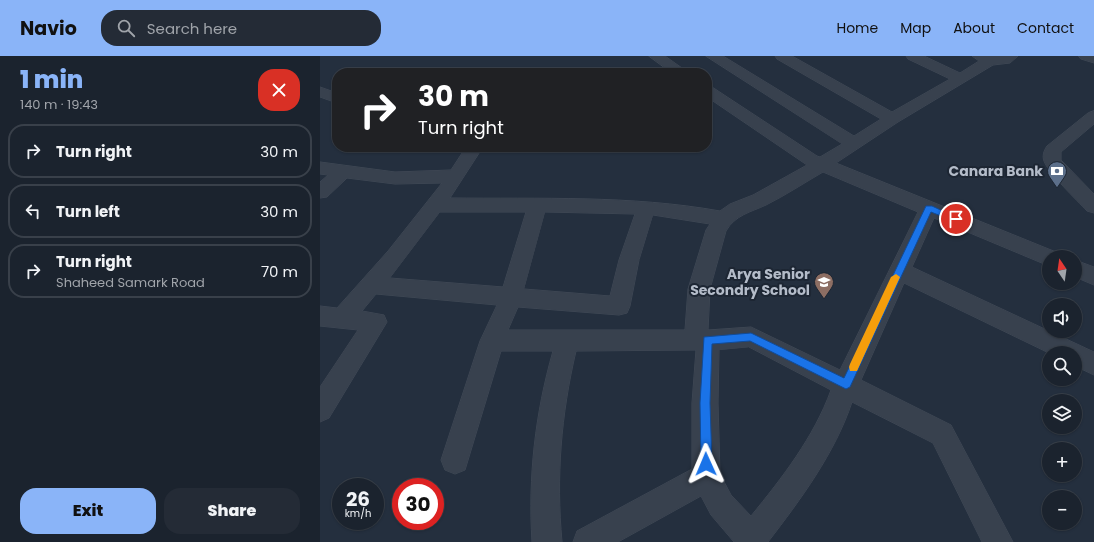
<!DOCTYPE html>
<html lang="en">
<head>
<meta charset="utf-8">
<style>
  body { margin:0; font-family:Poppins,sans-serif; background:#242b36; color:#f1f3f6; height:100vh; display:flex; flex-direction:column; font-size:15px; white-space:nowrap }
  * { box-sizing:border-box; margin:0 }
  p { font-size:13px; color:#a0a4aa }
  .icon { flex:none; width:22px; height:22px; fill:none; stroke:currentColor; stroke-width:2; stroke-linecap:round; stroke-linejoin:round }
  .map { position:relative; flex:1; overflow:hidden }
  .side { display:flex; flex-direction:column; background:#1b232e; width:320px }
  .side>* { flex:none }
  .top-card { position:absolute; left:12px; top:12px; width:380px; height:84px; border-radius:16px; box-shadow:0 1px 3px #0004,0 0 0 1px #39404a; background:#202124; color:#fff; overflow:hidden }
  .needle { width:26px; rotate:347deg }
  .buttons { position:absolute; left:722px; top:194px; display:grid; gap:8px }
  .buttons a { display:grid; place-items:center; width:40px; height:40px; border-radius:50%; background:#1b232e; box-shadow:0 1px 3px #0004,0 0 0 1px #39404a; font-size:20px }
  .speed { position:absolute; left:12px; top:422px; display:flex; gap:8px; font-size:20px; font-weight:700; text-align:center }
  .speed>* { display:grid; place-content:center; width:52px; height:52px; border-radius:50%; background:#1b232e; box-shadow:0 1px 3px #0004,0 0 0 1px #39404a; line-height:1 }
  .speed small { font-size:10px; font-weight:400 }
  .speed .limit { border:6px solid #d22; background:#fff; color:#111 }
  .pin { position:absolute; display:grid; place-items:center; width:34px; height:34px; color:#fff; margin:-17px; border:2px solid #fff; border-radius:50%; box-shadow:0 1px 4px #0007 }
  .me { position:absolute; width:44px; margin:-22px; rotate:359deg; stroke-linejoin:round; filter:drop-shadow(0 0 3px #0008) }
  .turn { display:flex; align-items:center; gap:14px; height:84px; padding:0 20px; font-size:18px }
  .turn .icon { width:52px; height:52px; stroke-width:2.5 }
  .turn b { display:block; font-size:28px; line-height:34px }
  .round { display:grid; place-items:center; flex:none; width:42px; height:42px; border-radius:16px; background:#242b36 }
  .headline { display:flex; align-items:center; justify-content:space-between; height:68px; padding:0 20px }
  h1 { font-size:24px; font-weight:800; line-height:30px; color:#8ab4f8 }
  .button { display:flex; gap:8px; margin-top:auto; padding:8px 20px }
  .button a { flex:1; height:46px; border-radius:16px; background:#8ab4f8; color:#111; font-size:16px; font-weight:800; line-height:46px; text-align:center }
  .button a+a { background:#242b36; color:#f1f3f6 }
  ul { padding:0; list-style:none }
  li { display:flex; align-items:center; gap:12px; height:54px; margin:0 8px 6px; padding:0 12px; border:2px solid #39404a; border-radius:16px }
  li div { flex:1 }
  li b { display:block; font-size:15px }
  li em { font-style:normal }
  header { display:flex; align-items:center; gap:24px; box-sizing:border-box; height:56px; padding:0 20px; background:#8ab4f8; color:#111 }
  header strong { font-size:19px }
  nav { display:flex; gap:22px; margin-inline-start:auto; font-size:14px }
  .search { width:280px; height:36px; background:#242b36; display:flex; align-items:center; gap:10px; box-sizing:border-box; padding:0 14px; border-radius:16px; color:#a0a4aa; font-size:15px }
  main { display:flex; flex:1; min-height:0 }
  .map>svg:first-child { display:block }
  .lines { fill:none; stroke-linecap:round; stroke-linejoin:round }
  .minor-casing { stroke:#414a57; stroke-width:1 }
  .minor { fill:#38414e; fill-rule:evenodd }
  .route { fill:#1a73e8; stroke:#114b97 }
  .slow { fill:#f59e0b }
  .labels { text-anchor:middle; stroke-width:4; stroke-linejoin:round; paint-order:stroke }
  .poi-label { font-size:14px; font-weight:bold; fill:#b4bcc9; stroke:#1d2633; text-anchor:end }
</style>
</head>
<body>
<header>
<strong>Navio</strong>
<div class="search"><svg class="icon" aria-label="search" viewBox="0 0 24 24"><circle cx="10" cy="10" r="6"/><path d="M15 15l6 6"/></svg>Search here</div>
<nav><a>Home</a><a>Map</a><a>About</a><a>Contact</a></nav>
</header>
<main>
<section class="side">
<div class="headline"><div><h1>1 min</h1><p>140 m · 19:43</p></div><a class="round" style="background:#d93025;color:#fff"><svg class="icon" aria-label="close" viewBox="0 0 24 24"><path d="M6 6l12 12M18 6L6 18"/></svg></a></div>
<ul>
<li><svg class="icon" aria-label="right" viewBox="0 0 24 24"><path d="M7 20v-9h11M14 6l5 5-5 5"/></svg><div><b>Turn right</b></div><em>30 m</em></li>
<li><svg class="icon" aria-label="left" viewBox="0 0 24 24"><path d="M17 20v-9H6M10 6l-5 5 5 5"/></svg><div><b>Turn left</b></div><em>30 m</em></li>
<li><svg class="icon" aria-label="right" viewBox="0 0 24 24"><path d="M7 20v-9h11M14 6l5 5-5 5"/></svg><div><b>Turn right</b><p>Shaheed Samark Road</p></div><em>70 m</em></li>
</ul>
<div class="button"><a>Exit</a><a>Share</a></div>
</section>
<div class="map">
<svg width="774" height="486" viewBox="0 0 774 486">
  <rect width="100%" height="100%" fill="#242f3e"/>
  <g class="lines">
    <defs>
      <path id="minor" d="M329,0H345L369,17H352Z
        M386,0H403L534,80L561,63L457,3L455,0H472L572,56L630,23L588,3L586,0H604L640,17L659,5L652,0H698L690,7L673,9L578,66L516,107L736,196L739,201H729V210L614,162L592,211L774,296V319L755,310V297H729L584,227L541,324L631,369L693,486H662L613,387L532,346C515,397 481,443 448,486H414L391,459L381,440L298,486H253L257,475L372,413V347L376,294L256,295C241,359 236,421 242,486H212C208,421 215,358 233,295H181L145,414L135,418L125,414L121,404L160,285L177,249L56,238L42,255L64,259L67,266L9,362L0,366V331L38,274L0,270V250L17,252L68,195L122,127L75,128L27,122L7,141L0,142V126L8,119L0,118V106L75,116L131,114L146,91H163L130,142C220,143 310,139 400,155L410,148L433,139L487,109L387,41V30L392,31L497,100L500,101L522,88ZM503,116L598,156L520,314L431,271L388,274L390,233L406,175C415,159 431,156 446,149C466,139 484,127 503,116ZM120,156H206L183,231L70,222ZM225,156L315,158L299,204L290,240L204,233ZM333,159L390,168L386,174L368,233L365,274H188L198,251L299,259L307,257L310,250L319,204ZM429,291L511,334C494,381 462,422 431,460L411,439L400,418L398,347L399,294Z
        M759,0H774V7L761,3Z
        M0,31L17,37V47L0,41Z
        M774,55V68L741,96V104L774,138V157L767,155C757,144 728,117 724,105C722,100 724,94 727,90L768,57Z
        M755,204L774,211V229L755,221Z"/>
    </defs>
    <!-- minor casing -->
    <use href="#minor" class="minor-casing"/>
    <!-- minor -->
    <use href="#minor" class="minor"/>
  </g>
  <!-- route -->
  <path class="route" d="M606,150H612L640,163L636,166L611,156L530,331L526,333L430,285L392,288L390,347L392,408L390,412L386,414L382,412L381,408L380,347L384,281L431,277L524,322Z"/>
  <!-- slow -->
  <path class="slow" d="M576,218L580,221L537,315H530L529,311L530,308L571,221Z"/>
  <!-- icons -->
  <defs>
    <symbol id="bank-pin" viewBox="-11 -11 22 30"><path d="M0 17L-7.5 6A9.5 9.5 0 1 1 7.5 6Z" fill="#5c6f8a" stroke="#1d2633"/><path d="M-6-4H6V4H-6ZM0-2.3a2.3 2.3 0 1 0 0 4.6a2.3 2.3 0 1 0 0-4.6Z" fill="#fff"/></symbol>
    <symbol id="school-pin" viewBox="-11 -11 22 30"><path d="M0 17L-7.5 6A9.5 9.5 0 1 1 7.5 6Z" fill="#8d6e63" stroke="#1d2633"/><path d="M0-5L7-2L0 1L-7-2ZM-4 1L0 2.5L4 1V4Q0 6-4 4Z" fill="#fff"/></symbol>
  </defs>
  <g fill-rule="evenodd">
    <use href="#bank-pin" x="726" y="104" width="22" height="30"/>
    <use href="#school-pin" x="493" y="215" width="22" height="30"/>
  </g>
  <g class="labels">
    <!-- poi labels -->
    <g class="poi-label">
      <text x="723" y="120">Canara Bank</text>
      <text x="490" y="223">Arya Senior<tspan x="490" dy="16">Secondry School</tspan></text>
    </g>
  </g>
</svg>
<div class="buttons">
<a><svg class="needle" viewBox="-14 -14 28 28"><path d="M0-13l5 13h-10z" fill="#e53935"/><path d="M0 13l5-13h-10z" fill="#a0a4aa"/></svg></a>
<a><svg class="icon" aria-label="sound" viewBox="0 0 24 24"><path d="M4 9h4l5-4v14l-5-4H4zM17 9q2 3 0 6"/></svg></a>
<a><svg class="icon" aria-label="search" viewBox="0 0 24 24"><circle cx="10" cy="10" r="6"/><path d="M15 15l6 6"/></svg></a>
<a><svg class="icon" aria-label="layers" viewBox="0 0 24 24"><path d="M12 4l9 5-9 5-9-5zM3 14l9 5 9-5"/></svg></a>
<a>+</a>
<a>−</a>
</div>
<div class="speed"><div>26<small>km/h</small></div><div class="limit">30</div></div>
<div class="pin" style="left:636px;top:163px;background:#d93025"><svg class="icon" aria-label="arrive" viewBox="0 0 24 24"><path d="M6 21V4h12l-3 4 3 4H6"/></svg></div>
<svg class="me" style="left:386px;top:408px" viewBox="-20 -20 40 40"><path d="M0-17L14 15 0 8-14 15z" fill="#1a73e8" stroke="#fff" stroke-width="4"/></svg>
<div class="top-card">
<div class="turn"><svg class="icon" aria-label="right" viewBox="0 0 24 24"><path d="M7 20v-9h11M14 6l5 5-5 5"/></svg><div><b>30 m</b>Turn right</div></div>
</div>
</div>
</main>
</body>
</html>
